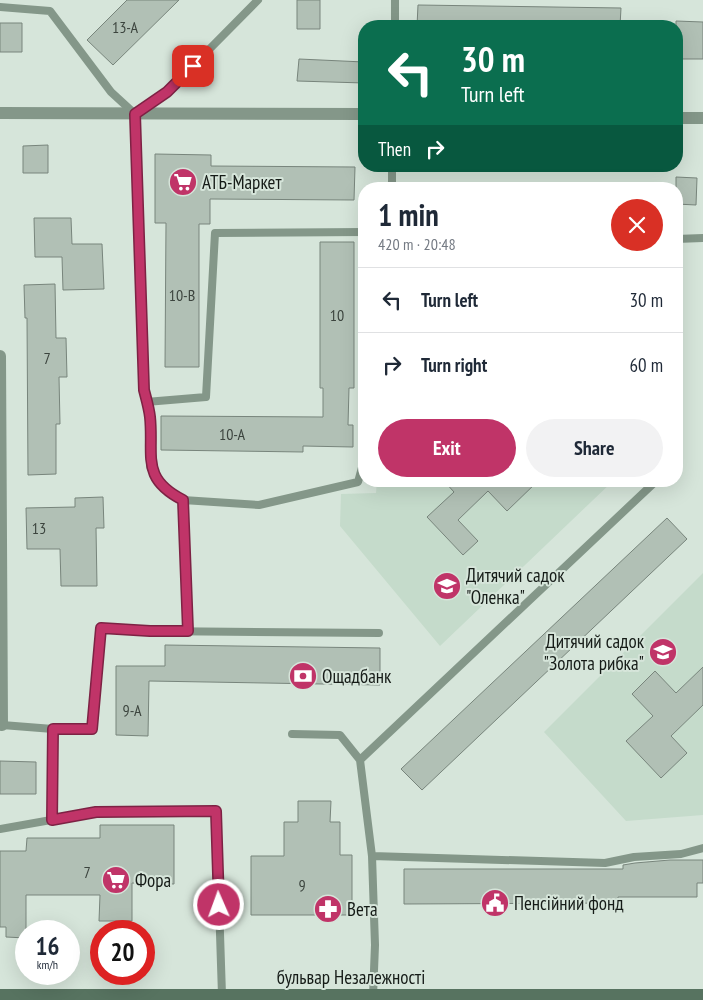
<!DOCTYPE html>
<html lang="en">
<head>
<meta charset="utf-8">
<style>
  body { margin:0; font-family:"PT Sans Narrow",sans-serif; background:#f2f2f3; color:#1f2937; height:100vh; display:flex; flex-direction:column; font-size:19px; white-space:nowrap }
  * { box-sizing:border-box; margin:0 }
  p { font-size:16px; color:#747a83 }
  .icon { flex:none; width:28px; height:28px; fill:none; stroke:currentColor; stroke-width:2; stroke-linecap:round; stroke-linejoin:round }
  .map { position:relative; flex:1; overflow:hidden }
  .side { position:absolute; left:358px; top:182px; width:325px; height:305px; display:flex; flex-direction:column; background:#fff; border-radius:20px; box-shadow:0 5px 20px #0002 }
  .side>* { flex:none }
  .banner { position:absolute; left:358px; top:20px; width:325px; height:152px; border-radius:20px; box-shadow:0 5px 20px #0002; background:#0b6e4f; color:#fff; overflow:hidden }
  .speed { position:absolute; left:15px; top:920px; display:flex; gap:10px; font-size:25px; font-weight:700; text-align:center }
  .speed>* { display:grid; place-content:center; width:65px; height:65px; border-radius:50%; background:#fff; box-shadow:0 5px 20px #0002; line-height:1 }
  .speed small { font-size:12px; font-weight:400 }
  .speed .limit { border:8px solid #d22; background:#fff; color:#111 }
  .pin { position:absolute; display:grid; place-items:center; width:42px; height:42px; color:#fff; margin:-21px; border-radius:10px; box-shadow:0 2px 8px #0006 }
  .me { position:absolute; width:55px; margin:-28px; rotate:358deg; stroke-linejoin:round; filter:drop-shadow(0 0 4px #0008) }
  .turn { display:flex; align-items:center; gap:18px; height:105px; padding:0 20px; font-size:22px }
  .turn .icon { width:65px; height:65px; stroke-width:2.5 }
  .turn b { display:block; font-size:35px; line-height:42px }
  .then { display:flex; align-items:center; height:48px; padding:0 20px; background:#0003; gap:10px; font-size:19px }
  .round { display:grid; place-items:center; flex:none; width:52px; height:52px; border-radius:26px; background:#f2f2f3 }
  .overview { display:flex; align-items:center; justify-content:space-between; height:85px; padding:0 20px }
  h1 { font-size:30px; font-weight:600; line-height:38px }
  .button { display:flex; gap:10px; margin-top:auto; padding:10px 20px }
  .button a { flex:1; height:58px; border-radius:30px; background:#c03468; color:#fff; font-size:20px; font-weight:600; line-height:58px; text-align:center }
  .button a+a { background:#f2f2f3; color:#1f2937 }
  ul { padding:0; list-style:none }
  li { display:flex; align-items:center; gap:15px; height:65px; padding:0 20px; border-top:1px solid #e0e1e3 }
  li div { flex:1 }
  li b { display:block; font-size:19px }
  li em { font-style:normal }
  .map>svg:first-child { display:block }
  .built { fill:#c5dbcb }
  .building { fill:#b1c0b5; stroke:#78857c }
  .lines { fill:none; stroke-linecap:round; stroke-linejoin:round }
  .service { stroke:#849789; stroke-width:8 }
  .minor { stroke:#849789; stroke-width:12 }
  .secondary { stroke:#577360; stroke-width:12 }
  .route-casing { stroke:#7d2244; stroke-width:12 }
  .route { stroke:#c03468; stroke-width:9 }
  .labels { text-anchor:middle; stroke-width:4; stroke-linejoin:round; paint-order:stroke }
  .number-label { font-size:16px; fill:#3c443e }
  .poi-label { font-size:19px; fill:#151b17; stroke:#d6e5da; text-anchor:start }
  .street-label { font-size:19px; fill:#151b17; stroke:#d6e5da }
</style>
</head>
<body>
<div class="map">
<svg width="703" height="1000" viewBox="0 0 703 1000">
  <rect width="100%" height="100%" fill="#d6e5da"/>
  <!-- built -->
  <path class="built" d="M377,481H613L440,646L340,526L341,494L376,493Z
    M703,573V815L626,821L544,732Z"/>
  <!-- building -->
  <path class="building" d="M127,0H179L113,65L87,40Z
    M297,0H320V29H297Z
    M418,5L621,8L620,26H417Z
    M676,21L703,22V59H676Z
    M0,23H22V52H0Z
    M299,59L364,62V83L297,81Z
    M48,145V173H23V146Z
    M155,154L211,155V166L355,167L354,200L210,199V224H199V367H165L166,223H155Z
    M676,177L697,178L696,205L676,204Z
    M34,218H71L72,244H102L104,289L63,290L62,257H35Z
    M320,242H354V388H349L348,425H353V447L303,446V452L161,450V416L323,417V388H320Z
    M55,284L56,338H66L67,377H59L60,424H56V474L28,475L27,318H25L24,285Z
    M444,481H538L507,511L488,491L458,520L478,541L463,555L427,517L454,492Z
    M103,497L104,528H96L97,586H61L60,549H27L26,508L75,507V498Z
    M667,518L687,539L422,790L401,769Z
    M165,645L380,648V685L149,681L148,736L116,735V666H165Z
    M703,667V705L671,736L687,753L661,778L626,741L653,716L632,694L655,671L676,693Z
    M0,761L36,762V794H0Z
    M298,801H331L330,822H340V855H352V915H251V856H284V822H298Z
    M100,825H174V884L132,883V921H99L100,895H26V938L6,937V927H0V851H26L27,838H100Z
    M670,860H703V883H697V897H618V903L404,904V869H623V865L635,863Z"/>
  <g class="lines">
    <!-- service -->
    <path class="service" d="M0,7L50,11L111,92L135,114L143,390L150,416V466L157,481L169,492L183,500L259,505L358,482L364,460
      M395,26V0
      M137,112L167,92L258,0
      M392,189V166
      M676,239L703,238
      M146,402L206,397L215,233L364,232
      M183,500L188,631
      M2,725L53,729L52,820
      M53,729H92L101,628L150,631L379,633
      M292,734L340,735L360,760
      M0,829L96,812L216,811L222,995
      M372,856L360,760L656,481
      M373,996L375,945L372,856L605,863L634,857L681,854L703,848"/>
    <!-- minor -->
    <path class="minor" d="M0,113L364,114
      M676,118H703
      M0,356L2,725"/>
    <!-- secondary -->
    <path class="secondary" d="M0,995H703"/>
  </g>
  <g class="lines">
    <defs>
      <path id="route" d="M193,66L167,92L135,114L144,390C146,398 149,408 150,417C154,456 140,478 183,500L188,631H150L101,628L92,729H53L52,820L96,812L216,811L219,905"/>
    </defs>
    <!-- route casing -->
    <use href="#route" class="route-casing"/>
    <!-- route -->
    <use href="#route" class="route"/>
  </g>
  <!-- icons -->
  <defs>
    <symbol id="supermarket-disc" viewBox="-11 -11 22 22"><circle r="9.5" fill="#c03468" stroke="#d6e5da"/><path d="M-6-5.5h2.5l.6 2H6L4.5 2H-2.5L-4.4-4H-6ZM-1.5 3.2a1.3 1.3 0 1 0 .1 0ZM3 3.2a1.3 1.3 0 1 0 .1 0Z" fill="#fff"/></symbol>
    <symbol id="school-disc" viewBox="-11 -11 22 22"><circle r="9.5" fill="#c03468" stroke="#d6e5da"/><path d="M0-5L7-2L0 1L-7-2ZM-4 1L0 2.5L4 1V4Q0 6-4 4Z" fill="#fff"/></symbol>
    <symbol id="bank-disc" viewBox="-11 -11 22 22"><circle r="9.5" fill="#c03468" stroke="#d6e5da"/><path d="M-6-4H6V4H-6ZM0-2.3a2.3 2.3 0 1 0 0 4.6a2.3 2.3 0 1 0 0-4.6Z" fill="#fff"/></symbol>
    <symbol id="civic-disc" viewBox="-11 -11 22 22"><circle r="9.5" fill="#c03468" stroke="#d6e5da"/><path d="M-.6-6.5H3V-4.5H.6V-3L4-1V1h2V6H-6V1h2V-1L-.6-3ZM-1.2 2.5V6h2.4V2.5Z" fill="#fff"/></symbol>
    <symbol id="pharmacy-disc" viewBox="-11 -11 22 22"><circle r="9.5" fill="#c03468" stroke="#d6e5da"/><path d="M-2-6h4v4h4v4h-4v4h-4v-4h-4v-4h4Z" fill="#fff"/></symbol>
  </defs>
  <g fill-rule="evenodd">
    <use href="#supermarket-disc" x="167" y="166" width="32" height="32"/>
    <use href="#school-disc" x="431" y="570" width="32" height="32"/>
    <use href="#school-disc" x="647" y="636" width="32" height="32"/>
    <use href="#bank-disc" x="287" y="660" width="32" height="32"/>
    <use href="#supermarket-disc" x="100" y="864" width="32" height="32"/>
    <use href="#civic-disc" x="479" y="887" width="32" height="32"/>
    <use href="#pharmacy-disc" x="312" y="893" width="32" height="32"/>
  </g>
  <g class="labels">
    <!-- number labels -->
    <g class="number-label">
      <text x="125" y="33">13-А</text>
      <text x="182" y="301">10-В</text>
      <text x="337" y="321">10</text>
      <text x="47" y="364">7</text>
      <text x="232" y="440">10-А</text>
      <text x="39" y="534">13</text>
      <text x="132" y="716">9-А</text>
      <text x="87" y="878">7</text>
      <text x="302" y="891">9</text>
    </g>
    <!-- poi labels -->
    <g class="poi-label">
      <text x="202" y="189">АТБ-Маркет</text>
      <text x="466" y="582">Дитячий садок<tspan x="466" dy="22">"Оленка"</tspan></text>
      <text x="644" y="648" text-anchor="end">Дитячий садок<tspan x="644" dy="22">"Золота рибка"</tspan></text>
      <text x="322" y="683">Ощадбанк</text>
      <text x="135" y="887">Фора</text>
      <text x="514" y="910">Пенсійний фонд</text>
      <text x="347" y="916">Вета</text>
    </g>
    <!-- street labels -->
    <g class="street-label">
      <text x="351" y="984">бульвар Незалежності</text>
    </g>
  </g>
</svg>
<div class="speed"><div>16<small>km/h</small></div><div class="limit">20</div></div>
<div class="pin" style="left:193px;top:66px;background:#d93025"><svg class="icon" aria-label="arrive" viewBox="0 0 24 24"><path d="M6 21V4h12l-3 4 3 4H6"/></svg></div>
<svg class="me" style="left:219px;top:905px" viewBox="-20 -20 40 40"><circle r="17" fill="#c03468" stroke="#fff" stroke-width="3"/><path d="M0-11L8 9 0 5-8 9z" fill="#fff"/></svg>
<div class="banner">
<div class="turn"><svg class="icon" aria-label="left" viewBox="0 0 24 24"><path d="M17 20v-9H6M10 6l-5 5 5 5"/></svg><div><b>30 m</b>Turn left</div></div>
<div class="then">Then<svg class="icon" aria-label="right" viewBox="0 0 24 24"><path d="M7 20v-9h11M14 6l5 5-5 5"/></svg></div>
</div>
<section class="side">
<div class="overview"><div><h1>1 min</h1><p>420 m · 20:48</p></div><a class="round" style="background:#d93025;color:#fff"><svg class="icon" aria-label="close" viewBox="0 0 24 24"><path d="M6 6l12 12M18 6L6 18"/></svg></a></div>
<ul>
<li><svg class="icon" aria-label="left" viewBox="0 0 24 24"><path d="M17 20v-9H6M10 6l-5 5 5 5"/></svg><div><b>Turn left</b></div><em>30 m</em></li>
<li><svg class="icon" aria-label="right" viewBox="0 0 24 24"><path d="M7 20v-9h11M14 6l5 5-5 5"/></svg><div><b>Turn right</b></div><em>60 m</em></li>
</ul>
<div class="button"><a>Exit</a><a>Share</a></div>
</section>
</div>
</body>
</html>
